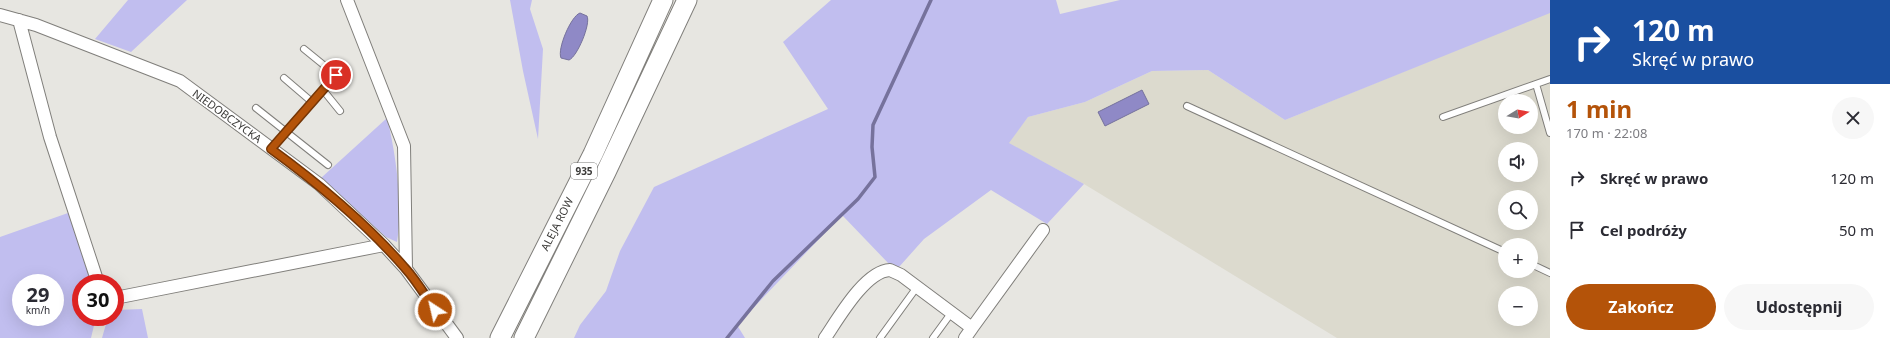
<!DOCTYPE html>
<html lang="pl">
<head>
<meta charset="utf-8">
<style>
  body { margin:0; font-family:"Noto Sans",sans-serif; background:#f7f7f7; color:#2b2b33; height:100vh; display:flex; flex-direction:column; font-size:15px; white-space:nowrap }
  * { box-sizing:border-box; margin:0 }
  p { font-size:13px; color:#7c7c81 }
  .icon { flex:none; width:22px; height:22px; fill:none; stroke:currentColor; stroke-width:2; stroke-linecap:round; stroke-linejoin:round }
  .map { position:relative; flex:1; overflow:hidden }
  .sheet { display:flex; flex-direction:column; background:#fff; width:340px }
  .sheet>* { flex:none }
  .banner { background:#1a4fa0; color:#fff; overflow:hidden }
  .needle { width:26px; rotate:79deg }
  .buttons { position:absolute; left:1498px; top:94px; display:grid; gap:8px }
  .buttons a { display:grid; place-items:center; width:40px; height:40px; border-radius:50%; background:#fff; box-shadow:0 4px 16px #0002; font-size:20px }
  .speed { position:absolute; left:12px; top:274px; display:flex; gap:8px; font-size:20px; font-weight:700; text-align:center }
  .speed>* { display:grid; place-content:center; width:52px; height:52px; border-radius:50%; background:#fff; box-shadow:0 4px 16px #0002; line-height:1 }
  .speed small { font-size:10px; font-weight:400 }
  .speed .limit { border:6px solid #d22; background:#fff; color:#111 }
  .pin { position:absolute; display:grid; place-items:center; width:34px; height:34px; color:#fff; margin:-17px; border:2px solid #fff; border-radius:50%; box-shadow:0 1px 4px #0007 }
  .me { position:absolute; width:44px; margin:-22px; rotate:325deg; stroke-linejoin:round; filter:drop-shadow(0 0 3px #0008) }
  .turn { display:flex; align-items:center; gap:14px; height:84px; padding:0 16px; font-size:18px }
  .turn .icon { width:52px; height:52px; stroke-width:2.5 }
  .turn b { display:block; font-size:28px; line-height:34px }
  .round { display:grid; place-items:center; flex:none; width:42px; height:42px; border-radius:21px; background:#f7f7f7 }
  .headline { display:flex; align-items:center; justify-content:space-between; height:68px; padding:0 16px }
  h1 { font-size:24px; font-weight:700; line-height:30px; color:#b45309 }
  .cta { display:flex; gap:8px; margin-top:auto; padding:8px 16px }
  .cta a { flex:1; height:46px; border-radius:24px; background:#b45309; color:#fff; font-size:16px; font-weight:700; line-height:46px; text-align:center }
  .cta a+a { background:#f7f7f7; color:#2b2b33 }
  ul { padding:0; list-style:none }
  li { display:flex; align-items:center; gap:12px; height:52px; padding:0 16px }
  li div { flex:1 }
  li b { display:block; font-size:15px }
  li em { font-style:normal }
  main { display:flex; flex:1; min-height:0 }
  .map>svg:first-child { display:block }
  .built { fill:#dcdace; fill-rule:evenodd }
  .green { fill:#c1beef; fill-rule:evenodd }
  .water { fill:#8f89c6; stroke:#76729c }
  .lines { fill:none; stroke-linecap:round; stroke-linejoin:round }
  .stream { stroke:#76729c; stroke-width:3.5 }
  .service-casing { stroke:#807f7b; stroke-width:8 }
  .minor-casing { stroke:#807f7b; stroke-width:14 }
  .primary-casing { stroke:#807f7b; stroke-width:21 }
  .service { stroke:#fff; stroke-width:6 }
  .minor { stroke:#fff; stroke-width:12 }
  .primary { stroke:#fff; stroke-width:19 }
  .route-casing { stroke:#753606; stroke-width:10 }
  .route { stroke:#b45309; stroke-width:7 }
  .labels { text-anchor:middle; stroke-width:3; stroke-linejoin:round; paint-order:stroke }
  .shield { fill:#fff; stroke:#767674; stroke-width:1 }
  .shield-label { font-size:10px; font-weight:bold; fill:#3c3b39 }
  .street-label { font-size:11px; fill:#3c3b39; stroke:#fff }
</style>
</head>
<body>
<main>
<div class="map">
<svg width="1550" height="338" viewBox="0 0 1550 338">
  <rect width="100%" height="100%" fill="#e7e6e1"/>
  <!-- built -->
  <path class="built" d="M1550,12V338H1337L1084,184L1008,143L1028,117L1085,102L1152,71L1208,70L1285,120ZM1505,101H1531V127H1505ZM1505,149H1531V175H1505ZM1505,197H1531V223H1505ZM1505,245H1531V271H1505ZM1505,293H1531V319H1505Z"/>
  <!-- green -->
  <path class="green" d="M128,0H187L131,52L95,39Z
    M510,0H532L530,9L543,49L538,139L523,71Z
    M831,0H1056L1060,14L1120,0H1550V13L1285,120L1208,70L1152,71L1085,102L1028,117L1009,143L1084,184L1047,224L991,190L924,239L899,267L890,265L842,215L737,325L745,338H574L580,325L606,291L620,251L654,187L828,109L783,42Z
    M387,118C396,154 403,205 397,242L386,237L321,178Z
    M68,213L92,283H81V317H96L91,338H0V237ZM21,283H55V317H21Z
    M142,309L148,338H102L108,317H115V310Z"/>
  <!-- water -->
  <path class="water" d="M580,13L587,16C591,24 577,57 569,60L561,58C557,49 571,16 580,13Z
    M1142,90L1149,104L1105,126L1098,112Z"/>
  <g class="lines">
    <!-- stream -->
    <path class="stream" d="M727,338L773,281L858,199L875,177L872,147L873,125L931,0"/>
    <defs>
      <path id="service" d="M304,49L336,75
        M284,78L312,102
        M1536,84L1550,133
        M323,90L340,111
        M1187,106L1505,252
        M256,108L328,165
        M1443,117L1550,79
        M271,149L339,71
        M1531,264L1550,273
        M880,338L917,287
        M933,338L952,312"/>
      <path id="minor" d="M347,0L404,146L406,269
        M0,15L36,25L180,81L319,184L384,245L406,269L457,338
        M19,20L50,137L98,283
        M115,298L384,245
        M972,328L1043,230
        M825,338C838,319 865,271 890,270L901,275L972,328L965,338"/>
      <path id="primary" d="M500,338L593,154L663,0
        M524,338L606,172L687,0"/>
    </defs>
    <!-- service casing -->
    <use href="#service" class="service-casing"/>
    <!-- minor casing -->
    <use href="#minor" class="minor-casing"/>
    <!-- primary casing -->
    <use href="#primary" class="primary-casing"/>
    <!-- service -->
    <use href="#service" class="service"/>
    <!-- minor -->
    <use href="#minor" class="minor"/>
    <!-- primary -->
    <use href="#primary" class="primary"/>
  </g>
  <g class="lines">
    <defs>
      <path id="route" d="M336,75L271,149C319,184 366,223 405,268C417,281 426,297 435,310"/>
    </defs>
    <!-- route casing -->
    <use href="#route" class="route-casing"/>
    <!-- route -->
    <use href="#route" class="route"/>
  </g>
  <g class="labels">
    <!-- shield labels -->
    <rect class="shield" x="571" y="163" width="26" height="16" rx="3"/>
    <g class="shield-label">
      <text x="584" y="175">935</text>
    </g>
    <!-- street labels -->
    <g class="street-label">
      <text transform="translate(227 116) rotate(36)" y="4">NIEDOBCZYCKA</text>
      <text transform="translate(557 224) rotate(-63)" y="4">ALEJA ROW</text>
    </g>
  </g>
</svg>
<div class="buttons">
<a><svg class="needle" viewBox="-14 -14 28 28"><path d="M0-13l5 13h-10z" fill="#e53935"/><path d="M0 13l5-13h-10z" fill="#7c7c81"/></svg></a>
<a><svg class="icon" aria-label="sound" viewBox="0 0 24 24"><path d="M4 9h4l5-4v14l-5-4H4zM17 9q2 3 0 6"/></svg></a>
<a><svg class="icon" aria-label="search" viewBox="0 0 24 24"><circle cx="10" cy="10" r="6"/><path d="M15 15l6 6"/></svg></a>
<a>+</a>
<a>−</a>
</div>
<div class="speed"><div>29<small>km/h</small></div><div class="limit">30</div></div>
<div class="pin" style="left:336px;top:75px;background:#d93025"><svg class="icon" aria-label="arrive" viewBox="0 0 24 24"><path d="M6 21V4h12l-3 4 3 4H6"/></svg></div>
<svg class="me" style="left:435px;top:310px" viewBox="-20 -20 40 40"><circle r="17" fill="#b45309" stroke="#fff" stroke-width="3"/><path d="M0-11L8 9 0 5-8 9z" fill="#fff"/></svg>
</div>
<section class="sheet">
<div class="banner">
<div class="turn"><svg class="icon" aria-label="right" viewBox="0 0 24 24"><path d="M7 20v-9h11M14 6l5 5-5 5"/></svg><div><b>120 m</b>Skręć w prawo</div></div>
</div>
<div class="headline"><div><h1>1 min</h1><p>170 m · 22:08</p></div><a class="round"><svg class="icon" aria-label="close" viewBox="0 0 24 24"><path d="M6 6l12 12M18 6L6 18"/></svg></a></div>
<ul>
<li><svg class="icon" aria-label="right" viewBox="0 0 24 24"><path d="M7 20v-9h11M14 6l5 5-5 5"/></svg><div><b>Skręć w prawo</b></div><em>120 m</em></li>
<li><svg class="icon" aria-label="arrive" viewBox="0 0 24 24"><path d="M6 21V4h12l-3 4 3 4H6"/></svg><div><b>Cel podróży</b></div><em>50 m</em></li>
</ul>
<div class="cta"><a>Zakończ</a><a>Udostępnij</a></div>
</section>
</main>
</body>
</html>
